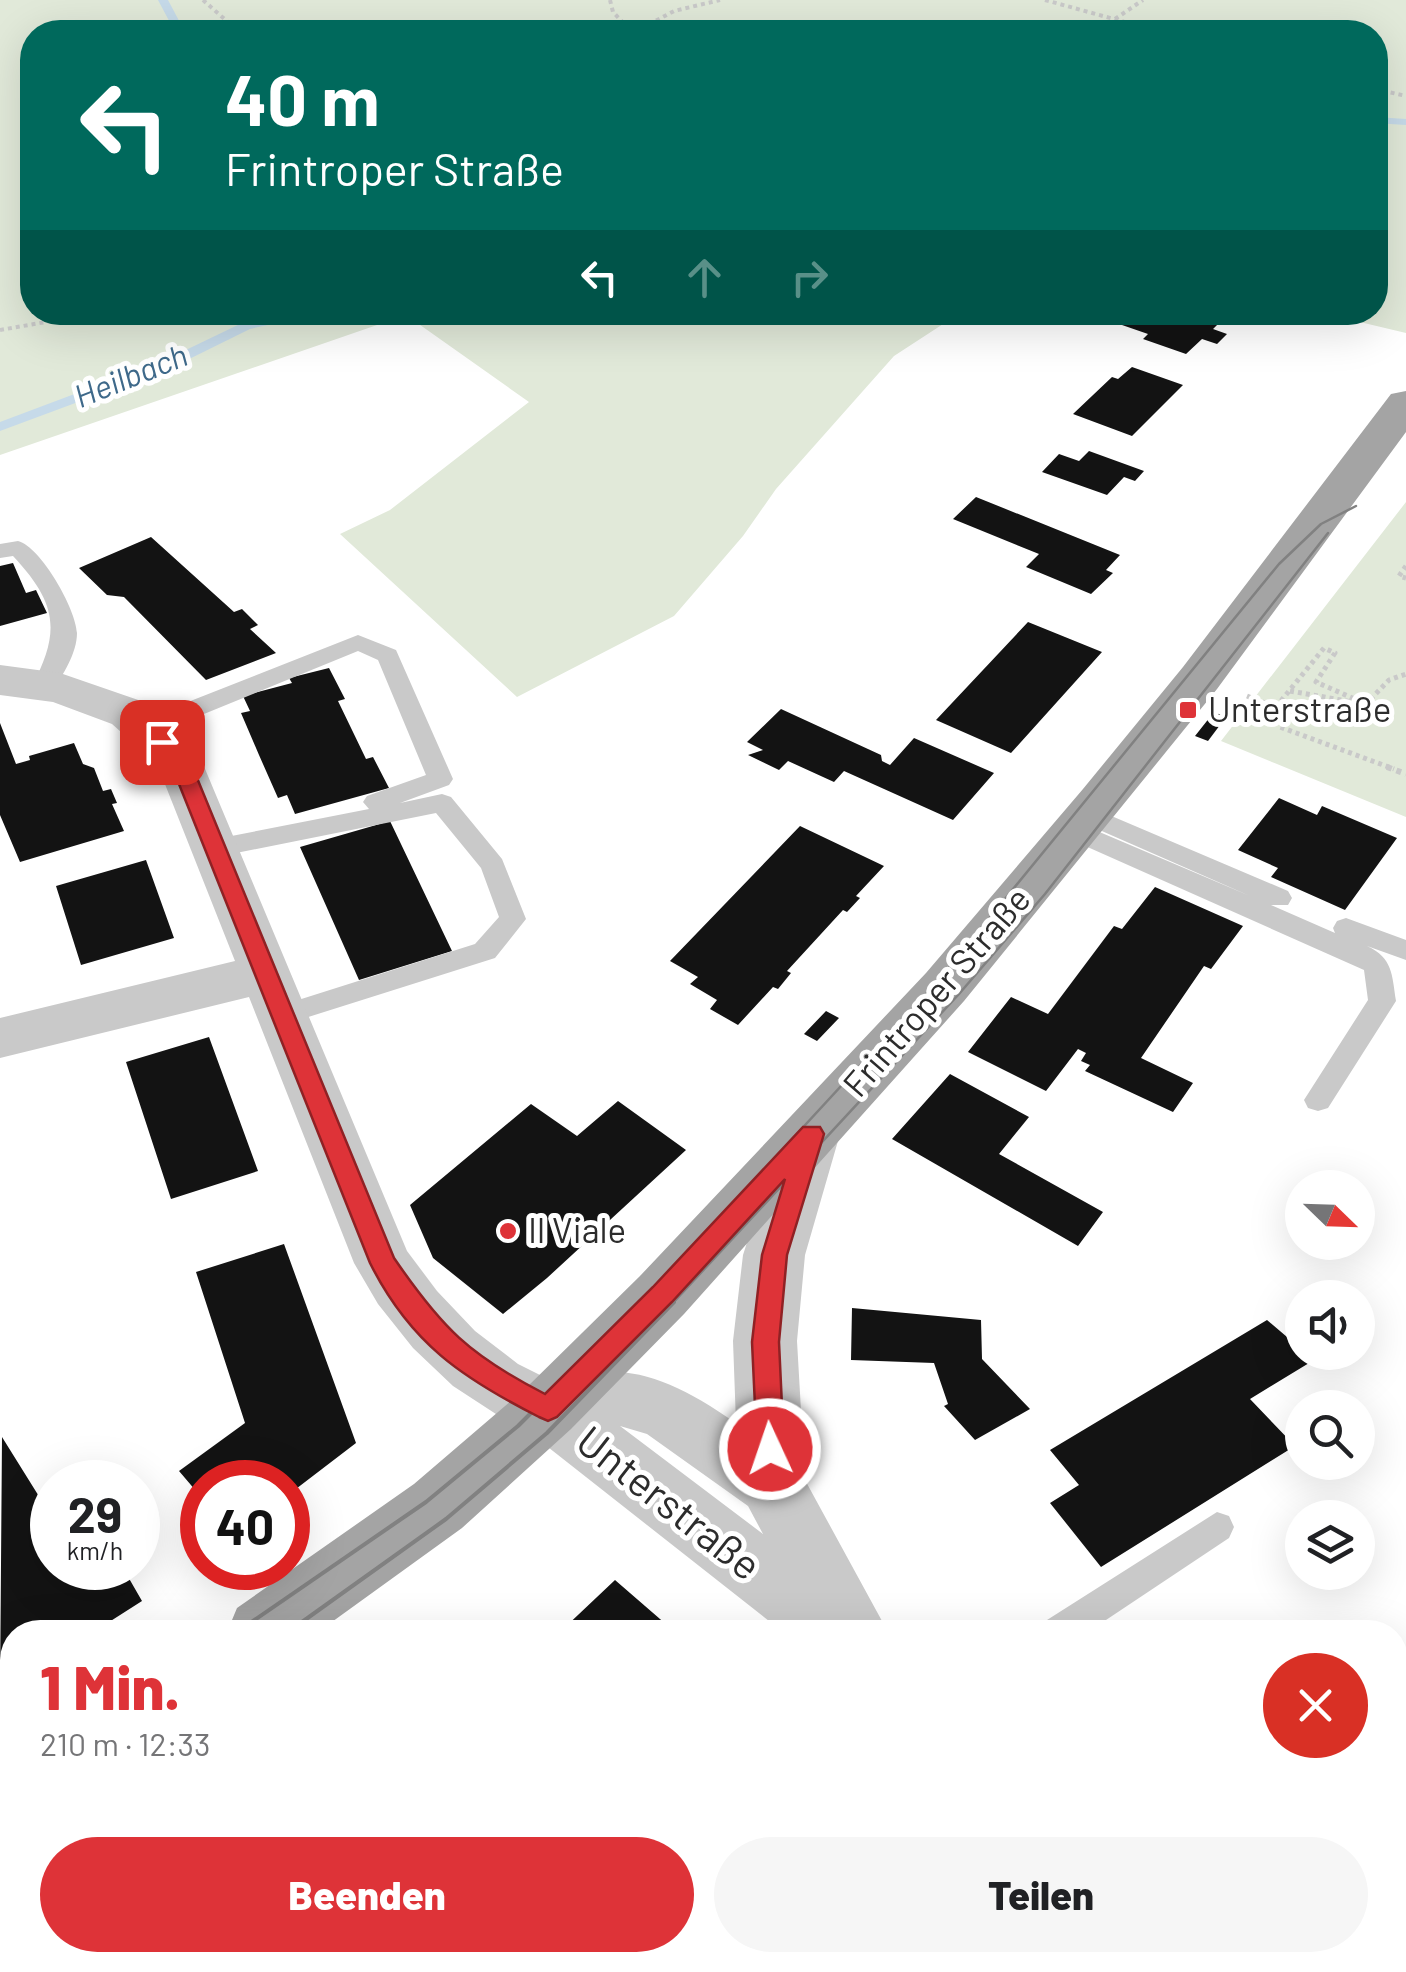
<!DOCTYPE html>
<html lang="de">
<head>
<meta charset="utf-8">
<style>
  body { margin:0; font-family:Barlow,sans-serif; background:#f6f6f6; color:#202124; height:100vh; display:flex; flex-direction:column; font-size:38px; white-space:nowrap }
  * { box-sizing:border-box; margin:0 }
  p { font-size:32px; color:#757577 }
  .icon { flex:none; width:55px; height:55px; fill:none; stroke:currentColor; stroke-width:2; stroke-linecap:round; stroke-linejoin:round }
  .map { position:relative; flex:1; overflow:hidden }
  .panel { position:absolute; left:0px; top:1620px; width:1408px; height:352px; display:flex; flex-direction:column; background:#fff; border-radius:40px 40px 0 0; box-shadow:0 10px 40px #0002 }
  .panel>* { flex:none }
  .guide { position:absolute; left:20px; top:20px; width:1368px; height:305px; border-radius:40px; box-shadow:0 10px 40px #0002; background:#00695c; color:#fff; overflow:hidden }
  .needle { width:65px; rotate:113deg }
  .buttons { position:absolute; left:1285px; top:1170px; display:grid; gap:20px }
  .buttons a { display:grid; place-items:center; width:90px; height:90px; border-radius:50%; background:#fff; box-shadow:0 10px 40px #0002; font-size:50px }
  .speed { position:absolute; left:30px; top:1460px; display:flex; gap:20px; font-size:50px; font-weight:700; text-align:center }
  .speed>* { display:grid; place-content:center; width:130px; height:130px; border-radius:50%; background:#fff; box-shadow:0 10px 40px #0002; line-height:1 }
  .speed small { font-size:25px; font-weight:400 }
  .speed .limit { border:15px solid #d22; background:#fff; color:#111 }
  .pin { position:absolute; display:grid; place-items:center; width:85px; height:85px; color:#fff; margin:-42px; border-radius:20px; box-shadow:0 5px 15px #0006 }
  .me { position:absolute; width:110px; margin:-55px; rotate:357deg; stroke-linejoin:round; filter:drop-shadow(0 0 8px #0008) }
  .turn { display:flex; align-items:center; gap:35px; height:210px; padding:0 40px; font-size:45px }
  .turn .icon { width:130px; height:130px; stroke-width:2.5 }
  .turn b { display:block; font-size:70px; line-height:85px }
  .lanes { display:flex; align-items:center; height:95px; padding:0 40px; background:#0003; justify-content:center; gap:50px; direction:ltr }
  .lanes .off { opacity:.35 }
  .round { display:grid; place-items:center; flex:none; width:105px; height:105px; border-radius:52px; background:#f6f6f6 }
  .overview { display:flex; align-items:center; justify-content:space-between; height:170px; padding:0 40px }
  h1 { font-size:60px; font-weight:800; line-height:75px; color:#de3338 }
  .action { display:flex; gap:20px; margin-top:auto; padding:20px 40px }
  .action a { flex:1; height:115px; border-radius:60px; background:#de3338; color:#fff; font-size:40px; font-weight:800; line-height:115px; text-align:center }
  .action a+a { background:#f6f6f6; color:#202124 }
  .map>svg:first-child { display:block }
  .green { fill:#e1e9d9 }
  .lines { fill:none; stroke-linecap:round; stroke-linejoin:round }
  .stream { fill:#c6dae9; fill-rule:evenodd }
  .building { fill:#131313 }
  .path-far2 { stroke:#c9c9c9; stroke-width:4; stroke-dasharray:4 4; stroke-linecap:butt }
  .path-far1 { stroke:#c9c9c9; stroke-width:5; stroke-dasharray:4 4; stroke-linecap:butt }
  .path { stroke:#c9c9c9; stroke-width:6; stroke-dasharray:5 5; stroke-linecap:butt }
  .service { fill:#c9c9c9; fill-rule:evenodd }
  .minor { fill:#c9c9c9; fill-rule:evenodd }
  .tertiary { fill:#c9c9c9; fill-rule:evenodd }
  .primary { fill:#a4a4a4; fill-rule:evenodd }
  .tram-far1 { stroke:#818181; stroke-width:2.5 }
  .tram { stroke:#818181; stroke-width:4 }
  .route { fill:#de3338; stroke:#902124; stroke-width:2.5 }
  .poi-dot { fill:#de3338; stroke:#fff; stroke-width:4 }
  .labels { text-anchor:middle; stroke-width:10; stroke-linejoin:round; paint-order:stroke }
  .far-water-label { font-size:32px; font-style:italic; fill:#3e698a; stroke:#fff }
  .poi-label { font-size:35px; fill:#2c2c2c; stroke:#fff; text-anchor:start }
  .street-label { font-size:35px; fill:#2c2c2c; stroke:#fff }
  .near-street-label { font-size:42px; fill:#2c2c2c; stroke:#fff }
</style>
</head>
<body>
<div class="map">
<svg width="1406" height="1972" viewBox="0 0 1406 1972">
  <rect width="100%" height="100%" fill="#fff"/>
  <!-- green -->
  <path class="green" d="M0,0H1406V333L1322,313L1375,312V32H32V312L960,313L894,356L776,489L743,536L674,616L517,697L340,534L390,510L529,402L406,315L0,455Z
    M1406,502V817L1221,741Z"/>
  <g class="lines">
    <!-- stream -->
    <path class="stream" d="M158,0H168L185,32H175Z
      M1375,117L1406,119V125L1375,123Z
      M298,312H327L250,329L175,366L0,431V422L165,360L242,323Z"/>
  </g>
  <!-- building -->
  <path class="building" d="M1114,312H1222L1228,314L1213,329L1227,334L1217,344L1202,339L1186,354L1143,339L1148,334L1122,325L1129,319Z
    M1132,367L1183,385L1132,436L1073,414L1112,377L1118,379Z
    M1089,451L1144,471L1135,481L1124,477L1107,495L1042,472L1059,454L1079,461Z
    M976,497L1120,555L1106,570L1113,573L1091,594L1026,567L1039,554L953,519Z
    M151,537L234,612L242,609L258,625L250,629L276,653L206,680L124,597L107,595L79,568Z
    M13,563L26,593L36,590L47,613L0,626V566Z
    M1028,622L1102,652L1011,753L936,720Z
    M329,668L345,699L338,701L366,759L373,757L389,788L295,814L287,795L278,798L259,755L241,713L250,711L243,696L292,683L289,678Z
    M781,709L881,755L882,761L890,765L914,738L994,773L953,820L844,771L834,782L788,761L779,770L748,755L763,750L747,742Z
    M1214,712L1226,717L1208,741L1195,736Z
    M0,723L16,764L30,760L29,756L74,743L83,764L94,768L103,791L111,789L117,803L112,804L124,831L20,862L0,815Z
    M1279,798L1317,815L1322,806L1397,838L1345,910L1271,877L1278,868L1238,850Z
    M390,821L452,951L359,980L300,847Z
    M800,826L884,866L856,896L860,898L847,912L843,910L787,971L791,973L778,989L773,987L738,1025L710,1009L717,1000L690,984L698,977L670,961Z
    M146,860L174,938L81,965L56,886Z
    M1155,887L1243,926L1211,969L1204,966L1141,1058L1193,1083L1173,1112L1085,1071L1090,1065L1081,1061L1086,1053L1078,1049L1046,1091L968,1052L1011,997L1048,1014L1114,926L1122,929Z
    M826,1011L839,1018L817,1041L804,1034Z
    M209,1037L258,1171L171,1199L126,1062Z
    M950,1074L1029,1117L999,1154L1103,1212L1078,1246L892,1139Z
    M618,1101L686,1150L547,1278L503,1314L433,1258L410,1205L531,1104L577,1136Z
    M284,1244L356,1443L288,1495V1482H202V1498L179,1471L245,1423L196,1272Z
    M852,1308L981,1320L982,1359L1030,1409L975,1440L944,1406L948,1404L934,1363L851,1360Z
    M1267,1320L1314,1360L1250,1399L1295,1446L1101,1567L1050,1503L1079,1485L1050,1450Z
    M2,1437L40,1498L36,1520L52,1525V1568H123L142,1601L95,1631L12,1632V1684L0,1692Z
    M615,1580L675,1632H560Z
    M70,1960H141L148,1972H53Z
    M827,1960H973L981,1972H835Z
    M1200,1960H1356L1351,1964L1358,1972H1209Z"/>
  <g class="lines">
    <!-- path-far2 -->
    <path class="path-far2" d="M203,0L239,32
      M610,0L613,12L632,32
      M1045,0L1161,32
      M1115,19L1143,0
      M635,32L674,11L720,0
      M1375,89L1406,96
      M0,330L103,312"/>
    <!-- path-far1 -->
    <path class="path-far1" d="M1406,566L1399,576L1406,578
      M1290,691L1358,703
      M1247,696L1290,713L1280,727L1394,769
      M1276,707L1324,648L1335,653L1316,682L1366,704L1389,680L1406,674"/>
    <!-- path -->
    <path class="path" d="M1387,767L1406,774"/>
    <!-- service -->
    <path class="service" d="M18,541C41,547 76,609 77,633C77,653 63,675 52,691L44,694L32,686C61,631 57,603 13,556L0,558V544Z
      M358,635L396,650L453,779L449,785L400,803L442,794L451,797L502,859L526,919L495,958L283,1025L273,1022L269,1015L273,1008L475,944L499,917L481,868L436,813L216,857L207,854L203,848L207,842L216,839L369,809L363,802L367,796L426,775L378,660L358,651L155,734H137L134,728L137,722Z
      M1088,806L1288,891L1292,898L1288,905H1271L1335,933L1333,928L1337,921L1346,918L1406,940V960L1367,946C1393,958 1392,975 1396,1001L1328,1108L1318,1111L1308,1108L1304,1100L1368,1000L1364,970L1065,837L1061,831L1065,825H1083L1250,896L1079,821L1075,815L1079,809Z
      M1217,1512L1229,1516L1234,1527L1229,1538L1088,1632H1042L1047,1620Z"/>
    <!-- minor -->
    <path class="minor" d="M0,665L60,673L144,702L195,745L407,1251L437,1291L475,1331L518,1364L570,1390L579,1409L570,1428L548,1436L499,1416L453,1386L413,1348L378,1304L354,1263L249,997L0,1058V1018L235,961L157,764L112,724L53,702L0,695Z"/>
    <!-- tertiary -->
    <path class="tertiary" d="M811,1111L832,1118L840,1134L805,1255L797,1341L805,1480L888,1632H783L525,1429L516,1409L525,1389C615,1356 660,1371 736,1423L733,1341L743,1255L782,1134L790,1118ZM620,1426L647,1434L748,1506L763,1534Z
      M1051,1960H1133L1138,1972H1056Z"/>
    <!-- primary -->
    <path class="primary" d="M1406,391V432L1217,689L964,1001L684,1314L571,1429L462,1528L318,1632H227L237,1608L414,1484L525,1389L640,1276L926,973L1083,789L1183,667L1391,394Z
      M12,1765V1842L0,1847V1770Z"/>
    <!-- tram-far1 -->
    <path class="tram-far1" d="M640,1304L937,982L1279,564L1321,524L1356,506
      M672,1304L959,994L1045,894L1328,533"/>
    <!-- tram -->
    <path class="tram" d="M237,1632L426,1502L518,1426L642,1302
      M288,1632L446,1519L547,1433L674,1302
      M0,1793L12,1785
      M0,1825L12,1817"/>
  </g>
  <!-- route -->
  <path class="route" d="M162,735L188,756L394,1258C442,1328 469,1355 545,1394L653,1287L803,1127H820L824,1134L787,1255L779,1342L784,1449L780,1458L770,1461L761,1458L757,1449L752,1342L762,1255L785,1179L672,1302L557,1417L548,1421L539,1417C462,1378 410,1343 370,1263L169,759L152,742Z"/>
  <!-- markers -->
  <g class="poi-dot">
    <rect x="1178" y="700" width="20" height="20" rx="5"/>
    <circle cx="508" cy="1231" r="10"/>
  </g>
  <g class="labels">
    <!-- far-water labels -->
    <g class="far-water-label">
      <text transform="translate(131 376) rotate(-22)" y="11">Heilbach</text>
    </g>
    <!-- poi labels -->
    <g class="poi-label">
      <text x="1208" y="722">Unterstraße</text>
      <text x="528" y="1243">Il Viale</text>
    </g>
    <!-- street labels -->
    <g class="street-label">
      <text transform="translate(937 992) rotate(-49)" y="12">Frintroper Straße</text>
    </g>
    <!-- near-street labels -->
    <g class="near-street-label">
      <text transform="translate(669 1503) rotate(38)" y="15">Unterstraße</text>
    </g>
  </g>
</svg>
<div class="buttons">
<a><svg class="needle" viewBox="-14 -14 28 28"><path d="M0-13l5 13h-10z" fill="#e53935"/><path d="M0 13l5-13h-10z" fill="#757577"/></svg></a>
<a><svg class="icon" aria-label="sound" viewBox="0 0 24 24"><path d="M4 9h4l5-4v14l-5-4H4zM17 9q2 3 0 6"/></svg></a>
<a><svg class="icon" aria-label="search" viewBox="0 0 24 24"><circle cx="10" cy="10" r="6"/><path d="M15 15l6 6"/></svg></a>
<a><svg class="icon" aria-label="layers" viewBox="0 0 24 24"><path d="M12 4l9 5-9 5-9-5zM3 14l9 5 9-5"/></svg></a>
</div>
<div class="speed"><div>29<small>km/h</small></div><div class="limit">40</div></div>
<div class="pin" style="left:162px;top:742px;background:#d93025"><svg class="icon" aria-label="arrive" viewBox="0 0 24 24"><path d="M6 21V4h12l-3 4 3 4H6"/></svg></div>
<svg class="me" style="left:770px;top:1449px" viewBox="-20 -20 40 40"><circle r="17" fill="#de3338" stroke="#fff" stroke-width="3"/><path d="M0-11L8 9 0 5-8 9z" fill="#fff"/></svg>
<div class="guide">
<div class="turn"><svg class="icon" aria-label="left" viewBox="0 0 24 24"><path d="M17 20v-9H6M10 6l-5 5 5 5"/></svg><div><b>40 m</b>Frintroper Straße</div></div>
<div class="lanes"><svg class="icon" aria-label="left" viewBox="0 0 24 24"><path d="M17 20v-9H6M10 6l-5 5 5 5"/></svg><svg class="icon off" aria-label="ahead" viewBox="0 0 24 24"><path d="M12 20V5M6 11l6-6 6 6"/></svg><svg class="icon off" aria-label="right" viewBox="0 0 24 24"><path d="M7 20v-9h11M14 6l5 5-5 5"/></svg></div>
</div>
<section class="panel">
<div class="overview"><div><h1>1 Min.</h1><p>210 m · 12:33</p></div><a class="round" style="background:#d93025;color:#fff"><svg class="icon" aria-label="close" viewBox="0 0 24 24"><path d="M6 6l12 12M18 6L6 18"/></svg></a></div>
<div class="action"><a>Beenden</a><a>Teilen</a></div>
</section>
</div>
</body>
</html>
